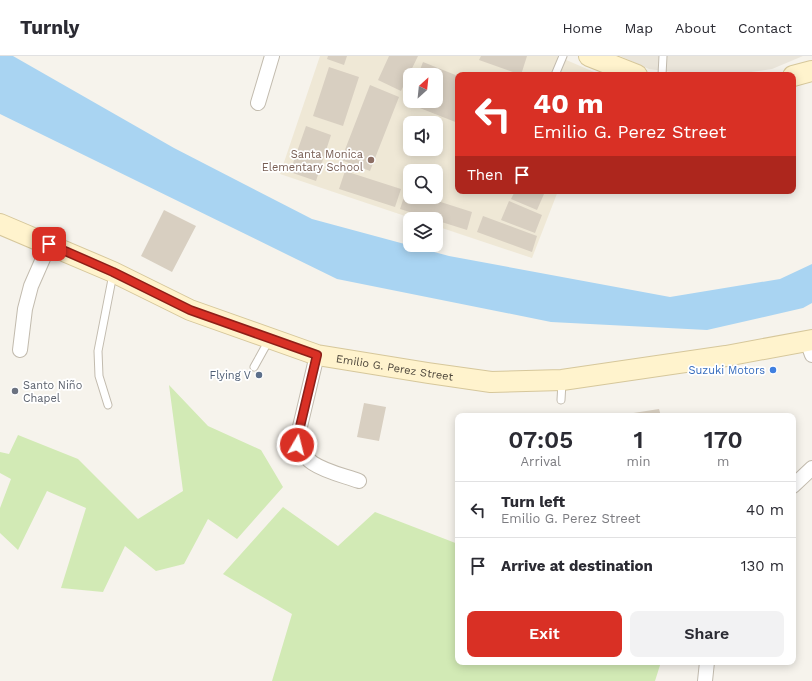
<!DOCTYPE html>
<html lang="en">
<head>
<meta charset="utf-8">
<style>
  body { margin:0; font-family:"Work Sans",sans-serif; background:#f2f2f3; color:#2b2b33; height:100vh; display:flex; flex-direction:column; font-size:15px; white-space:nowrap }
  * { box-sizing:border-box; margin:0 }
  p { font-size:13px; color:#7c7c81 }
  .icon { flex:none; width:22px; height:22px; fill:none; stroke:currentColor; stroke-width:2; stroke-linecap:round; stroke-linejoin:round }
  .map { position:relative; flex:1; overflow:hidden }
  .side { position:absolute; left:455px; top:357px; width:341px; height:252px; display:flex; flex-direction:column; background:#fff; border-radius:8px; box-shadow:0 2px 10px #0003 }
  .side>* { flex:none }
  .banner { position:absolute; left:455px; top:16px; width:341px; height:122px; border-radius:8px; box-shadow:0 2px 10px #0003; background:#d93025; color:#fff; overflow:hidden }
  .needle { width:26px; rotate:27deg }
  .tools { position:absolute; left:403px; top:12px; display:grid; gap:8px }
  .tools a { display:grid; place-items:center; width:40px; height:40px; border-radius:8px; background:#fff; box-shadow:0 2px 10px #0003; font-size:20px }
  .pin { position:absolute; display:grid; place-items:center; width:34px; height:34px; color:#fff; margin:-17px; border-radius:8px; box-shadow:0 2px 6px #0006 }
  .me { position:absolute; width:44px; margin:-22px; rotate:8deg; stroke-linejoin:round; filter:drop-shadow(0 0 3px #0008) }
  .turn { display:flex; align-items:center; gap:14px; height:84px; padding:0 12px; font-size:18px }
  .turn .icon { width:52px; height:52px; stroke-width:2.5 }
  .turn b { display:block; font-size:28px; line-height:34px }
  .then { display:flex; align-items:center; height:38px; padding:0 12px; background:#0003; gap:8px; font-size:15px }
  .eta { display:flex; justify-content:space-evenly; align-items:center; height:68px; text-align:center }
  .eta b { font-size:24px; font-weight:600; line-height:28px }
  .button { display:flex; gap:8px; margin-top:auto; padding:8px 12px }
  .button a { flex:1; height:46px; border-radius:8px; background:#d93025; color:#fff; font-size:16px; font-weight:600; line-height:46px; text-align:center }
  .button a+a { background:#f2f2f3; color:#2b2b33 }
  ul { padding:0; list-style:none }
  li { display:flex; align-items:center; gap:12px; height:56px; padding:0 12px; border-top:1px solid #e1e1e2 }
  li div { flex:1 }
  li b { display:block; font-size:15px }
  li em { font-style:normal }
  header { display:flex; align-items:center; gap:24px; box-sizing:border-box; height:56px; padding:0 20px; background:#fff; border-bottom:1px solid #e1e1e2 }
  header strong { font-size:19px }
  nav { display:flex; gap:22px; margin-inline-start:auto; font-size:14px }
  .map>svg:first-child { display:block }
  .residential { fill:#eae5da }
  .education { fill:#efe8d6; fill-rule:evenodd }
  .green { fill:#d2eab5 }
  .water { fill:#a9d4f2 }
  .building { fill:#d8cfc1 }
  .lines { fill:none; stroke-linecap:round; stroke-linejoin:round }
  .service-casing { stroke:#c2bbae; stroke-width:9 }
  .minor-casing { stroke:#c2bbae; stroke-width:16 }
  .secondary-casing { stroke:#d6c79b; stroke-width:22 }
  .service { stroke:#fff; stroke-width:7 }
  .minor { stroke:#fff; stroke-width:14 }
  .secondary { stroke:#fff3cd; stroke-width:20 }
  .route-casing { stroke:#8d1f18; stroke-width:10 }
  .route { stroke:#d93025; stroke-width:7 }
  .education-dot { fill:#8d6e63; stroke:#fff; stroke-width:1.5 }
  .shop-dot { fill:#3f7fe0; stroke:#fff; stroke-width:1.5 }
  .service-dot { fill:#5c6f8a; stroke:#fff; stroke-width:1.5 }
  .worship-dot { fill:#6b7280; stroke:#fff; stroke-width:1.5 }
  .labels { text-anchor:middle; stroke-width:3.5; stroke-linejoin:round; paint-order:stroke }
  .education-label { font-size:11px; fill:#785e54; stroke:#fff; text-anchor:end }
  .street-label { font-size:11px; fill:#4b4439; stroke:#fff }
  .shop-label { font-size:11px; fill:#366cbe; stroke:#fff; text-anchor:end }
  .service-label { font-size:11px; fill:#4e5e75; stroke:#fff; text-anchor:end }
  .worship-label { font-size:11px; fill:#5b616d; stroke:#fff; text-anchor:start }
</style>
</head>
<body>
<header>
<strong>Turnly</strong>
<nav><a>Home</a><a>Map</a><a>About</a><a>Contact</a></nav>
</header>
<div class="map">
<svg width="812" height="625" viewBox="0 0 812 625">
  <rect width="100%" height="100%" fill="#f6f3ec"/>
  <!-- residential -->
  <path class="residential" d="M620,0H803L772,13L730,19H697L649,13Z"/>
  <!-- education -->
  <path class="education" d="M320,0H557L601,19H458V135H558L532,202L436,170V163H414L280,118ZM410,19H436V45H410ZM410,67H436V93H410ZM410,115H436V141H410Z"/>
  <!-- green -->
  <path class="green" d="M169,329L208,370L261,394L283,431L237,483L208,463L184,508L156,515L125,490L103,536L61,532L86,452L47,435L18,494L0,477V452L11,423L0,417V396L9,398L18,379L78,403L138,463L183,435Z
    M283,451L338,490L375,456L458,488V606H661L655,625H272L292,558L223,518Z"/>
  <!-- water -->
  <path class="water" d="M0,0H13L174,92L312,163L449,200L670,241L780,223L812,208V247L803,252L707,274L551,266L337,223L0,58Z"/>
  <!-- building -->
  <path class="building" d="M328,0H347L344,9L327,3Z
    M389,0H418L401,35L378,24Z
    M481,0H527L521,19L479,4Z
    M423,6L458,20V67L407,47L410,40V45H436V19H418Z
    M329,11L359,21L343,70L313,60Z
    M370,29L399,41L370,115L341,104Z
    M306,70L331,79L316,125L290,116Z
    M345,115L401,133L395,151L339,133Z
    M406,135L410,136V141H425L472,156L467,174L400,153Z
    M515,135H537L544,138L537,154L511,143Z
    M509,145L542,159L535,177L501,164Z
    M164,154L196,170L172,216L141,200Z
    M483,160L537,180L532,196L477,176Z
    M364,347L386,351L379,385L357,381Z
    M659,353L661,360H628L627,358Z"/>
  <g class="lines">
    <defs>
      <path id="service" d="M555,19L563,0
        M662,19L663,0
        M254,311L269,284
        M561,344L562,326
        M108,349L99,320L98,295L113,218"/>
      <path id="minor" d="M258,47L272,0
        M807,285L812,299
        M20,294L25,253L31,230L49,189
        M317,299L298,379C297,411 334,416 359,425
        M793,430L812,412
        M705,625L707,606"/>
      <g id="secondary">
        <path d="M589,0L637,19"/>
        <path d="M793,20L812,15"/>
        <path id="s1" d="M0,168L113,216L190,254L317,299L428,317L491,326L562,324L726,300L812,284"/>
      </g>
    </defs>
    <!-- service casing -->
    <use href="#service" class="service-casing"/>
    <!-- minor casing -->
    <use href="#minor" class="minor-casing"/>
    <!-- secondary casing -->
    <use href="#secondary" class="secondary-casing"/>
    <!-- service -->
    <use href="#service" class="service"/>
    <!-- minor -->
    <use href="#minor" class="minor"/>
    <!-- secondary -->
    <use href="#secondary" class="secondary"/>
  </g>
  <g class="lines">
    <defs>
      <path id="route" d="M49,188L113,216L190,254L317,299L298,379L297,389"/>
    </defs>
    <!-- route casing -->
    <use href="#route" class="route-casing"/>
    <!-- route -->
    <use href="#route" class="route"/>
  </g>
  <!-- markers -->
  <circle class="education-dot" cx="371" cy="104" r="4"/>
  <circle class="shop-dot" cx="773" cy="314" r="4"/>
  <circle class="service-dot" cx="259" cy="319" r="4"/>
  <circle class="worship-dot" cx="15" cy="335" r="4"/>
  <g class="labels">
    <!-- education labels -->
    <g class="education-label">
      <text x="363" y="102">Santa Monica<tspan x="363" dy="13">Elementary School</tspan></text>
    </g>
    <!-- street labels -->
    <g class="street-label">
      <text dy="4" stroke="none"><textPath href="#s1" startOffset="422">Emilio G. Perez Street</textPath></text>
    </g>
    <!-- shop labels -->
    <g class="shop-label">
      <text x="765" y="318">Suzuki Motors</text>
    </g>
    <!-- service labels -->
    <g class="service-label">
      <text x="251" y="323">Flying V</text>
    </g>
    <!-- worship labels -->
    <g class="worship-label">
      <text x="23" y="333">Santo Niño<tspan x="23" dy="13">Chapel</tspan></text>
    </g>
  </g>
</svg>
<div class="tools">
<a><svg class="needle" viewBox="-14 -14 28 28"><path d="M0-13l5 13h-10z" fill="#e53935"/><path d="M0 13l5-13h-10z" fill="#7c7c81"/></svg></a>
<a><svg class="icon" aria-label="sound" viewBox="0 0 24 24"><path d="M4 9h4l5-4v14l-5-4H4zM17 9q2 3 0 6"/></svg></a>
<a><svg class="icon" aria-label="search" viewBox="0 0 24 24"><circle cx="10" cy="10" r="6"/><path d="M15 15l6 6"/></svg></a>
<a><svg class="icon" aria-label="layers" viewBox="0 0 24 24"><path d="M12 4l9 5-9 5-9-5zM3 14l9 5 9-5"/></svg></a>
</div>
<div class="pin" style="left:49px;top:188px;background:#d93025"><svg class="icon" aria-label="arrive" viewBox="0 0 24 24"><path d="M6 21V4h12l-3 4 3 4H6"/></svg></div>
<svg class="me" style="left:297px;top:389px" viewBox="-20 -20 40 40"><circle r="17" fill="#d93025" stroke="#fff" stroke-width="3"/><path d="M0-11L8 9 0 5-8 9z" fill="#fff"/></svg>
<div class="banner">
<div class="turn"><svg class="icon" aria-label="left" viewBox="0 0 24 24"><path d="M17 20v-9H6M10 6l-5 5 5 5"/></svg><div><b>40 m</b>Emilio G. Perez Street</div></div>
<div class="then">Then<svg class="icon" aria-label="arrive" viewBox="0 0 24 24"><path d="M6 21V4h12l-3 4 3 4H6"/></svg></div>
</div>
<section class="side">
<div class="eta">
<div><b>07:05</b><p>Arrival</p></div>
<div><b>1</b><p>min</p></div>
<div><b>170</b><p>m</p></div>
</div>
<ul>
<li><svg class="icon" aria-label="left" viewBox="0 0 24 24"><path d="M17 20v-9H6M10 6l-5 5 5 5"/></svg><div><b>Turn left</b><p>Emilio G. Perez Street</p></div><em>40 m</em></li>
<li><svg class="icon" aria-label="arrive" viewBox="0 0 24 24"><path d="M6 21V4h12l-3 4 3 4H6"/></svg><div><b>Arrive at destination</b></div><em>130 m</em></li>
</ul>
<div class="button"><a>Exit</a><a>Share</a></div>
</section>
</div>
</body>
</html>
